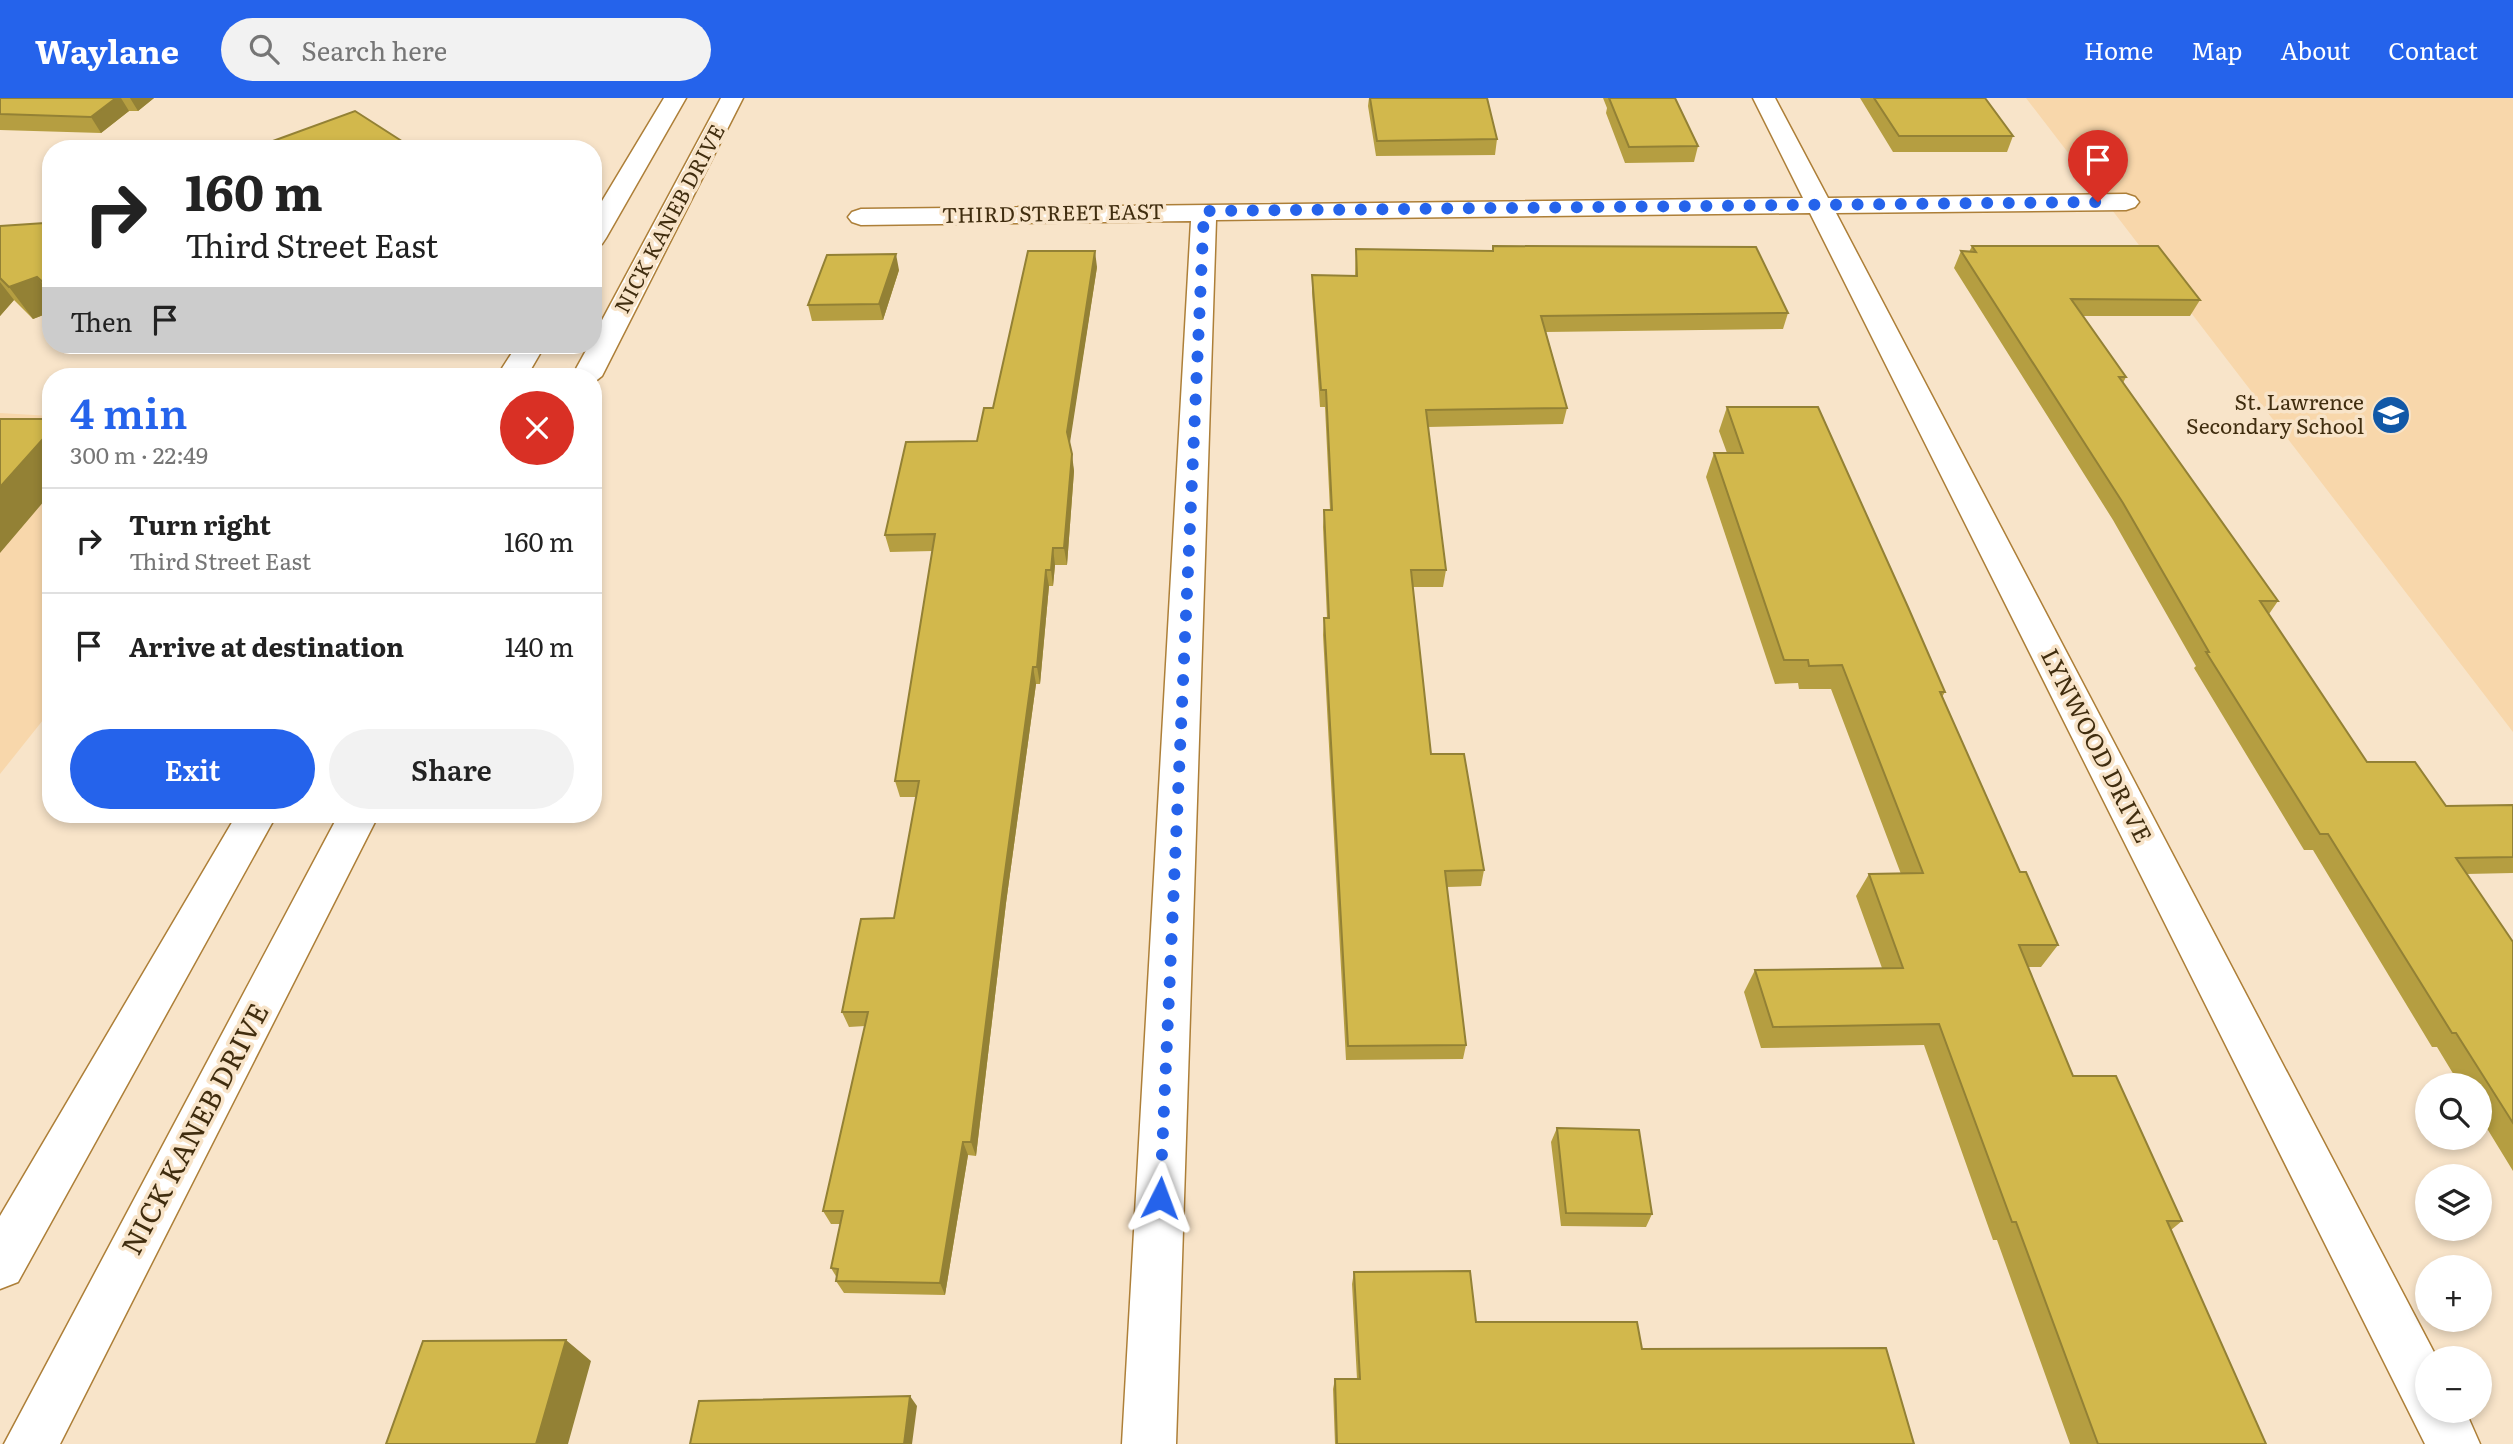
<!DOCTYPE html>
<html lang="en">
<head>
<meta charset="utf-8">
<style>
  body { margin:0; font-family:Literata,serif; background:#f2f2f2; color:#222; height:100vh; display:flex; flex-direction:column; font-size:26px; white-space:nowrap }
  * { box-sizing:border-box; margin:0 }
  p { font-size:23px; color:#767676 }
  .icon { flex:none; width:38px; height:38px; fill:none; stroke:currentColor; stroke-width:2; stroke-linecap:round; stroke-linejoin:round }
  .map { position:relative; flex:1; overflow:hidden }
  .details { position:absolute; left:42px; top:270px; width:560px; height:455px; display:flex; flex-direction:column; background:#fff; border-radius:28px; box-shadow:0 4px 10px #0003 }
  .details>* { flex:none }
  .banner { position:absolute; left:42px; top:42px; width:560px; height:214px; border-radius:28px; box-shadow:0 4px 10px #0003; background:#fff; color:#222; overflow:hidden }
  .tools { position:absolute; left:2415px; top:975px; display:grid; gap:14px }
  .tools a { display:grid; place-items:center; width:77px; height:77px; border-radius:50%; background:#fff; box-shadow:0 4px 10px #0003; font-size:35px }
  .pin { position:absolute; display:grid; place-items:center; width:60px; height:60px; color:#fff; margin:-72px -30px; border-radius:50% 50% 50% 0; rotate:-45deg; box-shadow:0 0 7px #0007 }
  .pin .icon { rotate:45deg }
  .me { position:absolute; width:77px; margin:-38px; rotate:3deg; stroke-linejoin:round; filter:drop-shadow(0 0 5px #0008) }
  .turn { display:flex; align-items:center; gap:24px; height:147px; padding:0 28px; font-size:32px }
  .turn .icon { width:91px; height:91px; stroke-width:2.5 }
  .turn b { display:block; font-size:49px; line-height:60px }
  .then { display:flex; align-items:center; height:66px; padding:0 28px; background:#0003; gap:14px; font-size:26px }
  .round { display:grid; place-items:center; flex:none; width:74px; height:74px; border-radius:37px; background:#f2f2f2 }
  .overview { display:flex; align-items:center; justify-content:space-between; height:119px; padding:0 28px }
  h1 { font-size:42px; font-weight:600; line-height:52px; color:#2563eb }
  .button { display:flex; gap:14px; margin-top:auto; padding:14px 28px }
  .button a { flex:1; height:80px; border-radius:42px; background:#2563eb; color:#fff; font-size:28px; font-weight:600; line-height:80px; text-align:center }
  .button a+a { background:#f2f2f2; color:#222 }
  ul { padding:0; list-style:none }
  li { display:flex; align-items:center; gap:21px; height:105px; padding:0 28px; border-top:2px solid #e0e0e0 }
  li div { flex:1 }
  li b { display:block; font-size:26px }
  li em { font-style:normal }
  header { display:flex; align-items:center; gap:42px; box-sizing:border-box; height:98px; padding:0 35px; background:#2563eb; color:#fff }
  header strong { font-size:33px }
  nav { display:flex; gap:38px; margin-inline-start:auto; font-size:24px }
  .search { width:490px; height:63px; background:#f2f2f2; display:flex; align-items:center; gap:18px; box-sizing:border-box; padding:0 24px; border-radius:38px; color:#767676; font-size:26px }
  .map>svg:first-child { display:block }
  .built { fill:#f8d7ab }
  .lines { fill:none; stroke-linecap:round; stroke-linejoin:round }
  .minor-casing { stroke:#ad7f38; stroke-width:3 }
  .tertiary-casing { stroke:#ad7f38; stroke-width:3 }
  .minor { fill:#fff; fill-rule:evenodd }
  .tertiary { fill:#fff; fill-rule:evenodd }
  .wall { fill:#b59e41 }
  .shaded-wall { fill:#938135 }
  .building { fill:#d2b84c; stroke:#938135; stroke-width:2 }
  .route { stroke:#2563eb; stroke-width:12; stroke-dasharray:0 21.6 }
  .labels { text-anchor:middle; stroke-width:7; stroke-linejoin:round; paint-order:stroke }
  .far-street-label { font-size:21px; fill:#402d0f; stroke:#f8e4c9 }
  .far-poi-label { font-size:21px; fill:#402d0f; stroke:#f8e4c9; text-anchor:end }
  .street-label { font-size:24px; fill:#402d0f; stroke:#f8e4c9 }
  .near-street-label { font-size:28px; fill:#402d0f; stroke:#f8e4c9 }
</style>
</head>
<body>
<header>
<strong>Waylane</strong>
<div class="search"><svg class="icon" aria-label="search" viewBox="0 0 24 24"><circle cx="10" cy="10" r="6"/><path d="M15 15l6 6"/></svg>Search here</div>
<nav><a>Home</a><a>Map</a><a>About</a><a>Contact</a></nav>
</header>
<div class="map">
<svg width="2513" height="1346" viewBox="0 0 2513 1346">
  <rect width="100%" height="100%" fill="#f8e4c9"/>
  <!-- built -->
  <path class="built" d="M2026,0H2513V634Z
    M0,315L51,318V612L0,676Z"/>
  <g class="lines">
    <defs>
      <path id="minor" d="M1753,0H1775L1828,100L2126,96L2135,99L2139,104L2135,109L2126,112L1836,115L2437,1260H2427V1312H2465L2480,1346H2425L1810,115L1216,122L1176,1346H1122L1191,123L861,127L852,124L848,119L852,114L861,111L1803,100Z"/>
      <path id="tertiary" d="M664,0H686L606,140L602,146L593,148V118Z
        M721,0H743L602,278L593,285V278H572L589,247H593V239Z
        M517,247H545L527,278H497Z
        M237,716H277L18,1184L0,1191V1118Z
        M339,716H379L60,1346H4Z"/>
    </defs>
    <!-- minor casing -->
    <use href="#minor" class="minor-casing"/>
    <!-- tertiary casing -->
    <use href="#tertiary" class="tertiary-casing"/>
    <!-- minor -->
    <use href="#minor" class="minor"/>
    <!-- tertiary -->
    <use href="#tertiary" class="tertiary"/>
  </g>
  <!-- wall -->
  <path class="wall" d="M0,0H154L138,13H129L101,35L0,32Z
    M1369,0H1487L1497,41L1495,57L1376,58L1368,8Z
    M1603,0H1675L1698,48L1694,64L1625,65L1606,15L1607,10Z
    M1860,0H1985L2013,38L2007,54H1893Z
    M51,123V214L33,221L14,202L0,218V128L45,125Z
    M1493,148L1788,215L1783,231L1546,234L1567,310L1563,326L1428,329L1446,472L1443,489H1413L1431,656L1484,772L1481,788L1447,789L1466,947L1463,961L1346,962L1323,537L1324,520H1327L1323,429L1324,412H1330L1325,309H1320L1312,194V177L1355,178L1356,151L1492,153Z
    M1972,148L2200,202L2190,218H2083L2126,279L2123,285L2278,503L2269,516L2367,664L2446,708L2513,707V775L2466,776L2513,844V1073L2480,1019V987H2460L2437,949H2432L2313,752H2304L2194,570L2196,568L2113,422L1954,170L1961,153L1969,154Z
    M1097,169L1069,346L1074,373L1067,467H1055L1053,488H1049L1040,586H1036L1006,805L976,1058L968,1057L945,1197L844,1195L836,1183L837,1180L831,1170L840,1126H831L823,1113L865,928L849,929L842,914L894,820L916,699H900L895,683L933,453L890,454L885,437L977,343L993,310Z
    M899,172L883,222L812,223L808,207Z
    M1727,309L1945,594L1942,599L2020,774L2058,847L2041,869H2028L2073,978L2182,1123L2171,1132L2266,1346H2070L1997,1142H1993L1924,947L1761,950L1744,894L1755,872L1882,870L1856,798L1869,776H1901L1831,591H1799L1798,585L1775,586L1706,379L1714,355H1727L1719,333Z
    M1557,1030L1652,1116L1646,1129L1561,1128L1551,1044Z
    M1354,1174L1476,1224L1642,1251L1914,1346H1335L1333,1291L1335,1281H1357L1352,1186Z"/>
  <!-- shaded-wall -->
  <path class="shaded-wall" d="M116,0H121L129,13L101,35L91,19Z
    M130,0H154L138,13Z
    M1095,153L1097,169L1069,351L1067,334Z
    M896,156L899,172L883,222L879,206Z
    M37,179L51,197V214L33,221L9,189Z
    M0,184L14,202L0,218Z
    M51,332V395L0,455V389Z
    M1072,356L1074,373L1067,467L1064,450Z
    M1053,450L1055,467L1053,488L1051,472Z
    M1046,472L1049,488L1040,586L1037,569Z
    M1033,569L1036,586L1006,805L976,1058L971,1044L1003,789Z
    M963,1044L968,1057L945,1197L940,1185Z
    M566,1242L591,1263L568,1346H536Z
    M910,1298L917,1308L912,1346H904Z"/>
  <!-- building -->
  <path class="building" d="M0,0H116L91,19L0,16Z
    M1370,0H1487L1497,41L1377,43Z
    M1609,0H1675L1698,48L1629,49Z
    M1874,0H1985L2013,38H1899Z
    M355,13L411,49L406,51H251Z
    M51,123V186L47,188L37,179L9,189L0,180V128L45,125Z
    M1493,148L1756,149L1788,215L1541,218L1567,310L1426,312L1446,472H1411L1431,656H1464L1484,772L1445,773L1466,947L1348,948L1324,520H1329L1324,412H1332L1326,292H1321L1312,177L1357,178L1356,151L1493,153Z
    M1972,148H2158L2200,202L2071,201L2126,279H2119L2278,503H2260L2367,664H2415L2446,708L2513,707V759L2456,760L2513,844V1025L2456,935H2452L2328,736H2320L2206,554H2209L2123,405L1961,153L1976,154Z
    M1028,153H1095L1067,334L1072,356L1064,450H1053L1051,472H1046L1037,569H1033L1003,789L971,1044H963L940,1185L836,1183L838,1171L831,1170L843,1113H823L868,914H842L861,821L894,820L919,683H895L935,436L885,437L906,344L977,343L984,310H993Z
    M896,156L879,206L808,207L827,157Z
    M1727,309H1818L1908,509L1945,594H1940L2020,774H2026L2058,847H2019L2073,978H2116L2182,1123H2167L2266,1346H2098L2016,1124H2012L1939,926L1773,929L1755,872L1903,870L1869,776L1923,775L1842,567L1809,568L1808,562H1784L1714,355H1743Z
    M0,321H51V332L0,389Z
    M1557,1030L1639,1032L1652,1116L1566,1115Z
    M1470,1173L1476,1224H1637L1642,1251L1886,1250L1914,1346H1337L1335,1281H1360L1354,1174Z
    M566,1242L536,1346H386L423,1243Z
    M910,1298L904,1346H690L699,1303Z"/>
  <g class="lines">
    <!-- route -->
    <path class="route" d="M1160,1100L1204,113L2098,104"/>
  </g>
  <!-- icons -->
  <defs>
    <symbol id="school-disc" viewBox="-11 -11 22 22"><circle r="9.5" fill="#1158a7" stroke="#f8e4c9"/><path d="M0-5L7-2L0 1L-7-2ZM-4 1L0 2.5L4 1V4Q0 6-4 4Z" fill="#fff"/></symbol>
  </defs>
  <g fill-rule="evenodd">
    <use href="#school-disc" x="2369" y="295" width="44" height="44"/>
  </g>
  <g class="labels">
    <!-- far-street labels -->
    <g class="far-street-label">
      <text transform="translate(1053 116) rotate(-1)" y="7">THIRD STREET EAST</text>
      <text transform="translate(670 121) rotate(-62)" y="7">NICK KANEB DRIVE</text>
    </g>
    <!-- far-poi labels -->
    <g class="far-poi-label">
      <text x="2364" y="312">St. Lawrence<tspan x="2364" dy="24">Secondary School</tspan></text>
    </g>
    <!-- street labels -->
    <g class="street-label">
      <text transform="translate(2096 648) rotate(63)" y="8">LYNWOOD DRIVE</text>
    </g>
    <!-- near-street labels -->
    <g class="near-street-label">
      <text transform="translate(195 1031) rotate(-62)" y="10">NICK KANEB DRIVE</text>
    </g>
  </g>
</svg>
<div class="tools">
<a><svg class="icon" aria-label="search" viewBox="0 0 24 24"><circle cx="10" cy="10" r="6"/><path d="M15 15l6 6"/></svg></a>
<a><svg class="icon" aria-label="layers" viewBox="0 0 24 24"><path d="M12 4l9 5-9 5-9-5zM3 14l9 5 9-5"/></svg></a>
<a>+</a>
<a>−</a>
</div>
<div class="pin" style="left:2098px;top:104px;background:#d93025"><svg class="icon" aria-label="arrive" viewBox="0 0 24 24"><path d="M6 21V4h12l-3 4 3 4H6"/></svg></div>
<svg class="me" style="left:1160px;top:1100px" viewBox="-20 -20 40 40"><path d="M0-17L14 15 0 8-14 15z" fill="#2563eb" stroke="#fff" stroke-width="4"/></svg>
<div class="banner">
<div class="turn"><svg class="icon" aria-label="right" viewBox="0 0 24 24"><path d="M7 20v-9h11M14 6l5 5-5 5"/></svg><div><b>160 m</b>Third Street East</div></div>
<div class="then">Then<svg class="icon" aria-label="arrive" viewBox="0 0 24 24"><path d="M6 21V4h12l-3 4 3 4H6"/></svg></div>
</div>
<section class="details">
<div class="overview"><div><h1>4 min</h1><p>300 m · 22:49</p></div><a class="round" style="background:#d93025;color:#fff"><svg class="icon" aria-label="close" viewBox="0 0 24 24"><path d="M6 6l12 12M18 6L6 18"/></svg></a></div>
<ul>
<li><svg class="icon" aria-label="right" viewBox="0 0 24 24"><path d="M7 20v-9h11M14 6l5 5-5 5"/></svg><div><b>Turn right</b><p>Third Street East</p></div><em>160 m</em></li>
<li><svg class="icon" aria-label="arrive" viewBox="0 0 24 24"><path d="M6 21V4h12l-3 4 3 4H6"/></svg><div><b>Arrive at destination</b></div><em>140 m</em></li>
</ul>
<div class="button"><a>Exit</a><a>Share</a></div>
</section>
</div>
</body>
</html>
